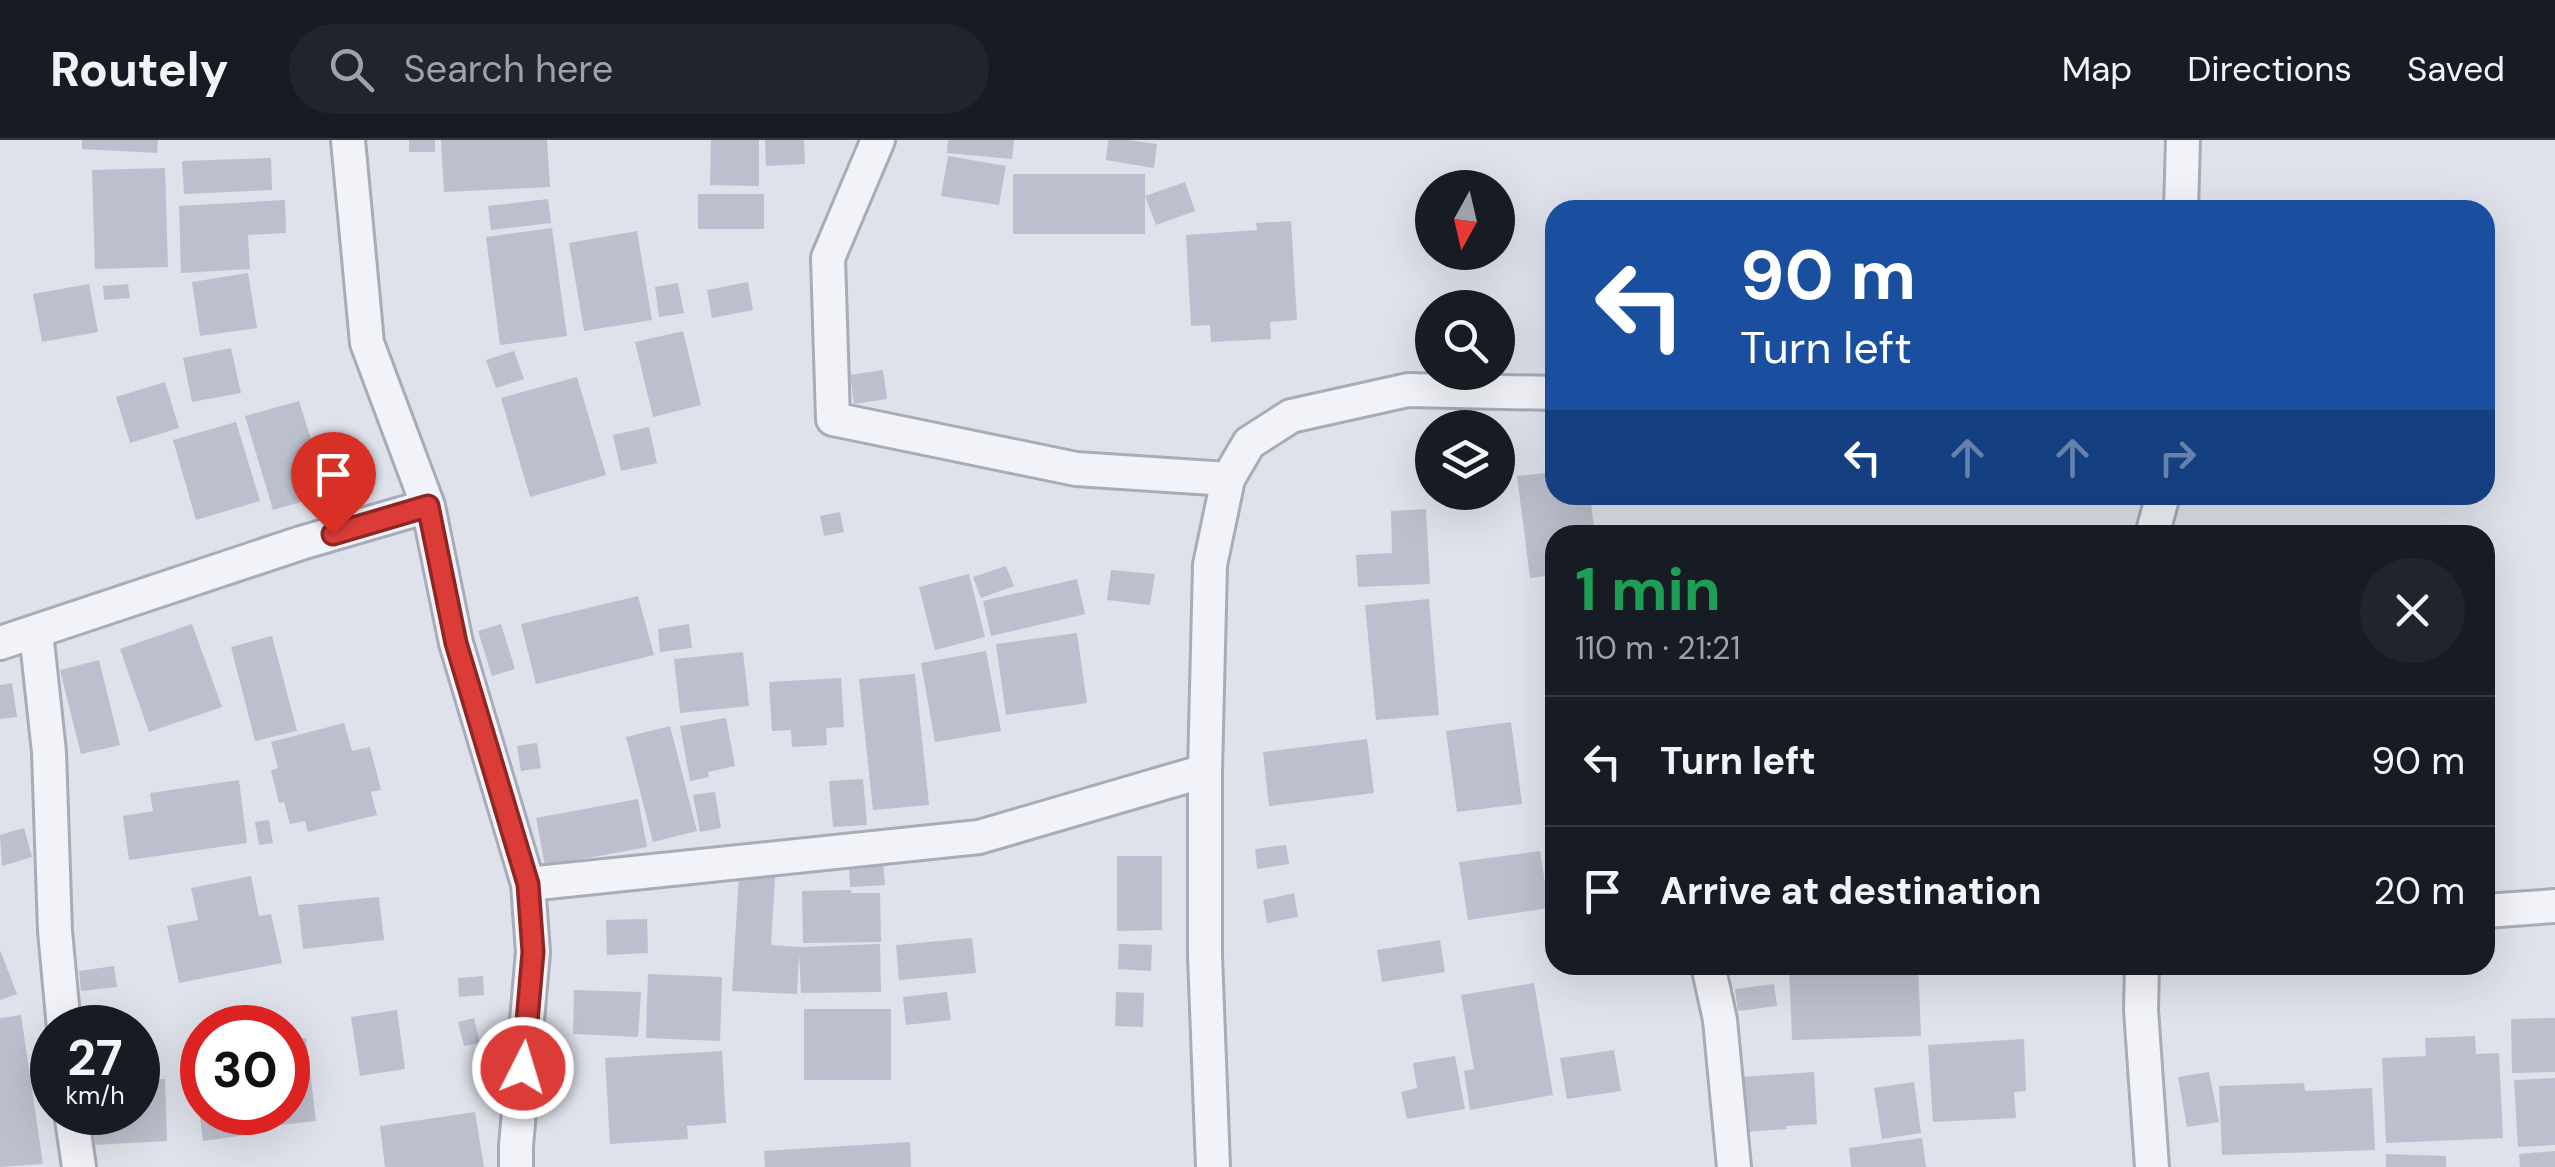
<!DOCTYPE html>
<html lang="en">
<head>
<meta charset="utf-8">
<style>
  body { margin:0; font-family:"DM Sans",sans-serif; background:#20242c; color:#f1f3f6; height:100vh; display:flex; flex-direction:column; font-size:38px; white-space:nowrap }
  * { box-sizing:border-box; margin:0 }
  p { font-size:32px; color:#9ea1a6 }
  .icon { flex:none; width:55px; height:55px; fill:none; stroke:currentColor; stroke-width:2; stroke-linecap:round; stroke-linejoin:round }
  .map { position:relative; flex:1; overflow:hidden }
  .panel { position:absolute; left:1545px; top:385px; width:950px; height:450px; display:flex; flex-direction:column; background:#171b24; border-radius:30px; box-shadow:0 10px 40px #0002 }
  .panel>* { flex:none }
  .guide { position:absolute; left:1545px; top:60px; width:950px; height:305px; border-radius:30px; box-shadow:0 10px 40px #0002; background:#1a4fa0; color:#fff; overflow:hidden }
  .needle { width:65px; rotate:188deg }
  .controls { position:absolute; left:1415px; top:30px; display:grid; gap:20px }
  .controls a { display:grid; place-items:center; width:100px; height:100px; border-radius:50%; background:#171b24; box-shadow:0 10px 40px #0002; font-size:50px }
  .speed { position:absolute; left:30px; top:865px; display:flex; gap:20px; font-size:50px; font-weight:700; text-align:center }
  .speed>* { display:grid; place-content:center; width:130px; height:130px; border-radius:50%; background:#171b24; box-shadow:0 10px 40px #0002; line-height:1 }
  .speed small { font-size:25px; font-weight:400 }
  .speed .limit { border:15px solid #d22; background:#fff; color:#111 }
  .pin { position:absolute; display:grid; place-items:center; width:85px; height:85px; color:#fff; margin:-102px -42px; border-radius:50% 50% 50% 0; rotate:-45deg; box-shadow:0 0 10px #0007 }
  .pin .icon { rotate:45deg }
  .me { position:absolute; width:110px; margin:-55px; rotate:5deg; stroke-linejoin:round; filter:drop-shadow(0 0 8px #0008) }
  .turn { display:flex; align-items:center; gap:35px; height:210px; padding:0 30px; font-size:45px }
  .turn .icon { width:130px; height:130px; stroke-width:2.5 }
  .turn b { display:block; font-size:70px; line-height:85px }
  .lanes { display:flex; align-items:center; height:95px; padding:0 30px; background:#0003; justify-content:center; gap:50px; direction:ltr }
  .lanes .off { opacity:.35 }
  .round { display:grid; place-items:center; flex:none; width:105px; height:105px; border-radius:52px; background:#20242c }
  .overview { display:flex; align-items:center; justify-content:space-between; height:170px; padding:0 30px }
  h1 { font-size:60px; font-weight:700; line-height:75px; color:#1e9e55 }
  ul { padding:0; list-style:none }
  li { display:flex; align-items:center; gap:30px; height:130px; padding:0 30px; border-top:2px solid #363941 }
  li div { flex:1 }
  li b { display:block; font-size:38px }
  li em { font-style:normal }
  header { display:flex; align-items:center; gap:60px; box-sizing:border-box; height:140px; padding:0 50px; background:#171b24; border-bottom:2px solid #363941 }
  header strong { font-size:48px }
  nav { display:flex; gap:55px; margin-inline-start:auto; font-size:35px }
  .search { width:700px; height:90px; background:#20242c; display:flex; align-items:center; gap:25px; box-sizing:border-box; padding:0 35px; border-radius:55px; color:#9ea1a6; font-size:38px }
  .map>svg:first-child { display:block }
  .building { fill:#bcbfcd }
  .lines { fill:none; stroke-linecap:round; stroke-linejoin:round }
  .street-casing { stroke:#a8abb8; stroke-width:38 }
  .street { stroke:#f2f3f8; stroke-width:32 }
  .route-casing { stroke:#8e2724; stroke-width:25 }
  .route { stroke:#db3c38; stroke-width:18 }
</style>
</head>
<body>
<header>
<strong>Routely</strong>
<div class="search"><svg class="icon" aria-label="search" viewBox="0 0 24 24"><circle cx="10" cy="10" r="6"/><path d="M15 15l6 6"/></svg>Search here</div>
<nav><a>Map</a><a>Directions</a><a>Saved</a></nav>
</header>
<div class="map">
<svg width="2555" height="1027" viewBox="0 0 2555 1027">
  <rect width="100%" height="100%" fill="#dfe2ea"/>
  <!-- building -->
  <path class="building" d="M82,0H158L157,13L82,9Z
    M409,0H435V12H409Z
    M441,0H547L550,47L444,52Z
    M711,0H759V46L710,45Z
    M765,0H804L805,24L766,26Z
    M948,0H1014L1012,19L947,13Z
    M1108,0H1128L1157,4L1154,28L1106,20Z
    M948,16L1006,26L999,65L941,56Z
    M271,18L272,50L184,54L182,21Z
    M165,28L168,127L95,129L92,30Z
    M1013,34H1145V94H1013Z
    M1185,42L1195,71L1156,85L1145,56Z
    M698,54H764V89H698Z
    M548,59L551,83L491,90L488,66Z
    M285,60L286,93L248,95L250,129L181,133L179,66Z
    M1291,81L1297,180L1270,182L1271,199L1211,202L1210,185L1191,186L1186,95L1257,90L1256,83Z
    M552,88L567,196L500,205L486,97Z
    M637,91L652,180L584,191L569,103Z
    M248,133L257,188L200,196L192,142Z
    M748,142L753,170L712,178L707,150Z
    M678,143L684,173L659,177L655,147Z
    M89,144L98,192L42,202L33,154Z
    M128,144L130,158L104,160L103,146Z
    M683,191L701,265L653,277L635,202Z
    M231,208L241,253L192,262L183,218Z
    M514,211L524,239L496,248L486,220Z
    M883,230L887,259L854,264L850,235Z
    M577,237L606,335L530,357L501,258Z
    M165,242L179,288L130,303L116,257Z
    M299,261L328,354L273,370L245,276Z
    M236,282L260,361L196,380L173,300Z
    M649,287L657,323L621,331L613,295Z
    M1555,332V355H1590L1595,395H1555V435L1530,438L1517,336Z
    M1435,352H1480V356L1435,358Z
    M1426,369L1430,444L1358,447L1356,415L1392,413L1391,371Z
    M840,372L844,392L824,396L820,376Z
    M1006,426L1014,446L981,458L973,437Z
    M1111,430L1155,434L1150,465L1107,460Z
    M969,434L985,497L935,510L919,447Z
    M1077,439L1085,474L991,496L983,461Z
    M638,456L654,515L536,544L521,484Z
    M1429,459L1439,575L1376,580L1365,465Z
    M192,484L222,567L149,592L120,509Z
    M501,484L515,529L492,536L478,491Z
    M689,484L692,508L660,512L658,489Z
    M1077,493L1087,563L1006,575L996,504Z
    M272,496L297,591L255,601L231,507Z
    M986,511L1001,591L935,602L921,523Z
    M743,512L749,566L680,573L674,519Z
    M99,520L120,605L81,614L60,530Z
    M915,534L929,665L873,670L859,539Z
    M841,538L844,587L826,588L827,605L792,607L791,590L772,591L769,542Z
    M12,543L17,577L0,579V545Z
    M726,578L735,626L708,632L709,637L690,641L680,586Z
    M1511,582L1522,664L1457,672L1446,591Z
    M344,583L352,611L370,607L381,650L371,652L377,675L308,692L305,681L290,684L284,662L279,663L271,630L278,628L271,602Z
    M670,586L697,691L653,702L626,597Z
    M1367,599L1374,653L1269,666L1263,612Z
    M537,603L541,628L521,631L517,606Z
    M863,639L867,685L833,687L829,641Z
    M239,640L247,703L129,720L123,676L153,671L150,653Z
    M715,652L721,688L700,692L693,655Z
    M638,659L647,707L545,726L536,678Z
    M269,680L273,703L259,705L255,682Z
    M24,688L32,717L2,726L0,695Z
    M1286,705L1289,724L1257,729L1255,709Z
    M1540,711L1549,768L1468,780L1459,722Z
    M1117,716H1162V790L1117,791Z
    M883,721L885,745L850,747L849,723Z
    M739,735L775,737L771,805L800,807L880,804L881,852L801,853L799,814L797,854L732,851Z
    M251,736L259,776L271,774L282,823L179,843L167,786L198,780L191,748Z
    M851,750V753H880L881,802L803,803L802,751Z
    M1294,753L1298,777L1267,783L1263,760Z
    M379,757L384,800L303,809L298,765Z
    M647,779L648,813L607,815L606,780Z
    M972,798L976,833L899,840L896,805Z
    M1440,800L1445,832L1382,842L1377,810Z
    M1119,804L1152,805L1151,831L1118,829Z
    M0,810L17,854L0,860Z
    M1810,825H1918L1921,896L1792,900L1789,826Z
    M114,826L117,847L81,851L79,831Z
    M648,834L722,837L720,901L646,898Z
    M483,836L484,855L459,857L458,838Z
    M1534,843L1553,955L1470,970L1464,931L1474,929L1461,855Z
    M1774,844L1777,866L1738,871L1735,849Z
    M574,850L641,852L638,897L573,894Z
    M947,852L951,880L906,885L903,857Z
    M1116,852L1144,853L1143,887L1115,886Z
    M804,869H891V940H804Z
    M397,870L405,929L360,936L351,877Z
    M21,875L43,1024L0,1027V878Z
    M474,878L480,903L464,906L458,882Z
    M2555,878V932L2512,933L2511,879Z
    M2475,896L2476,914L2499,913L2503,998L2386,1003L2382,918L2426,916L2425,898Z
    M306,898L316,981L272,986L271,972H288V899Z
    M2024,899L2026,951L2014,952L2016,978L1933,982L1928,905Z
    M1614,910L1621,951L1567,959L1560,918Z
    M722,911L726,983L687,986L688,999L610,1004L605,918Z
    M1455,916L1465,969L1407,979L1401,952L1417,948L1413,923Z
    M1814,932L1817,984L1786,986L1787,989L1745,992L1741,937Z
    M2209,932L2219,982L2187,987L2178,937Z
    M2555,938V1005L2518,1007L2514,940Z
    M165,939L167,1001L93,1005L92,972H138V940Z
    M1914,942L1921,993L1882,999L1874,948Z
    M2304,943L2305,951L2372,948L2375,1010L2222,1015L2219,946Z
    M202,961V972H263L266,992L203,1001L198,962Z
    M475,972L484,1027H385L380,986Z
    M1922,998L1926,1027H1851L1849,1008Z
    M910,1002L911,1027H765L764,1011Z
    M2555,1011V1027H2520L2519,1014Z
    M2386,1014L2446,1016V1027H2386Z"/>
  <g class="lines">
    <defs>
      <path id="street" d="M348,0L367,203L428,366L456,503L528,744L533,812L516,1006V1027
        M878,0L828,118L833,279L1076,329L1228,339
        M2181,70L2183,0
        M2152,395L2163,355
        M36,492L49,612L55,791L64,888
        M0,503L301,403L428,366
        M528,744L979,697L1205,631
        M2485,771L2555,766
        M1708,825L1720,880L1734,1027
        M2142,825L2141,870L2152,1027
        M71,972L79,1027
        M1213,1027L1205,815V631L1210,425L1228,339L1249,303L1291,276L1408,250L1555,253"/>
    </defs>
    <!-- street casing -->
    <use href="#street" class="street-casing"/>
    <!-- street -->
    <use href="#street" class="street"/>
  </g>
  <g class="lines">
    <defs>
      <path id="route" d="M333,394L428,366L456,503L528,744L533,812L523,928"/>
    </defs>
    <!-- route casing -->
    <use href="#route" class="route-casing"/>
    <!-- route -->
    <use href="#route" class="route"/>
  </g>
</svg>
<div class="controls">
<a><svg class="needle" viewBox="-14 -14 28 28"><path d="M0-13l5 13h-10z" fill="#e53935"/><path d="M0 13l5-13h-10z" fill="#9ea1a6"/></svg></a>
<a><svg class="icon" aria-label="search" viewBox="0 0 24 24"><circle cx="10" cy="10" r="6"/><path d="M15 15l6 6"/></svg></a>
<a><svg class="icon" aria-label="layers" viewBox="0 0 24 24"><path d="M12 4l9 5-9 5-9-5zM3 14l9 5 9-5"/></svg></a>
</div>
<div class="speed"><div>27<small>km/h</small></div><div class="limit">30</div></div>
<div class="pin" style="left:333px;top:394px;background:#d93025"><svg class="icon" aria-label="arrive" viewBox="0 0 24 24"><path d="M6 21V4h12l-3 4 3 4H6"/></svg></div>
<svg class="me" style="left:523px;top:928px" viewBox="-20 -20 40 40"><circle r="17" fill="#db3c38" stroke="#fff" stroke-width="3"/><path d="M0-11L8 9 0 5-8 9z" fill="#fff"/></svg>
<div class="guide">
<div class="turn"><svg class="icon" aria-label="left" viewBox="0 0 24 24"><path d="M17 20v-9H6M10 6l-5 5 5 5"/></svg><div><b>90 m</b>Turn left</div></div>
<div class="lanes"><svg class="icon" aria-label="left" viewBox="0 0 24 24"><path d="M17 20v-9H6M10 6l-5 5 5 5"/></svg><svg class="icon off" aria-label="ahead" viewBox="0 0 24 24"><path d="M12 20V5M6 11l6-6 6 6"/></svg><svg class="icon off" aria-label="ahead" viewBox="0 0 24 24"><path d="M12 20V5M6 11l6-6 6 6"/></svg><svg class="icon off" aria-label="right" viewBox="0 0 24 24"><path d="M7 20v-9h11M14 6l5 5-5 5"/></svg></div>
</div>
<section class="panel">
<div class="overview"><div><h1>1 min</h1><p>110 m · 21:21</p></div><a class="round"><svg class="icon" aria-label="close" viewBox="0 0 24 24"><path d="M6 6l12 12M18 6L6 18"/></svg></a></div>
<ul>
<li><svg class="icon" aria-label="left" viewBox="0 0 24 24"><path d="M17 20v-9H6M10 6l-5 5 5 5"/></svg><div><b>Turn left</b></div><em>90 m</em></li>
<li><svg class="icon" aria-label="arrive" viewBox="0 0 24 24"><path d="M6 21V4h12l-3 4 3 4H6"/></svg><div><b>Arrive at destination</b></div><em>20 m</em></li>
</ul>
</section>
</div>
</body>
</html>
